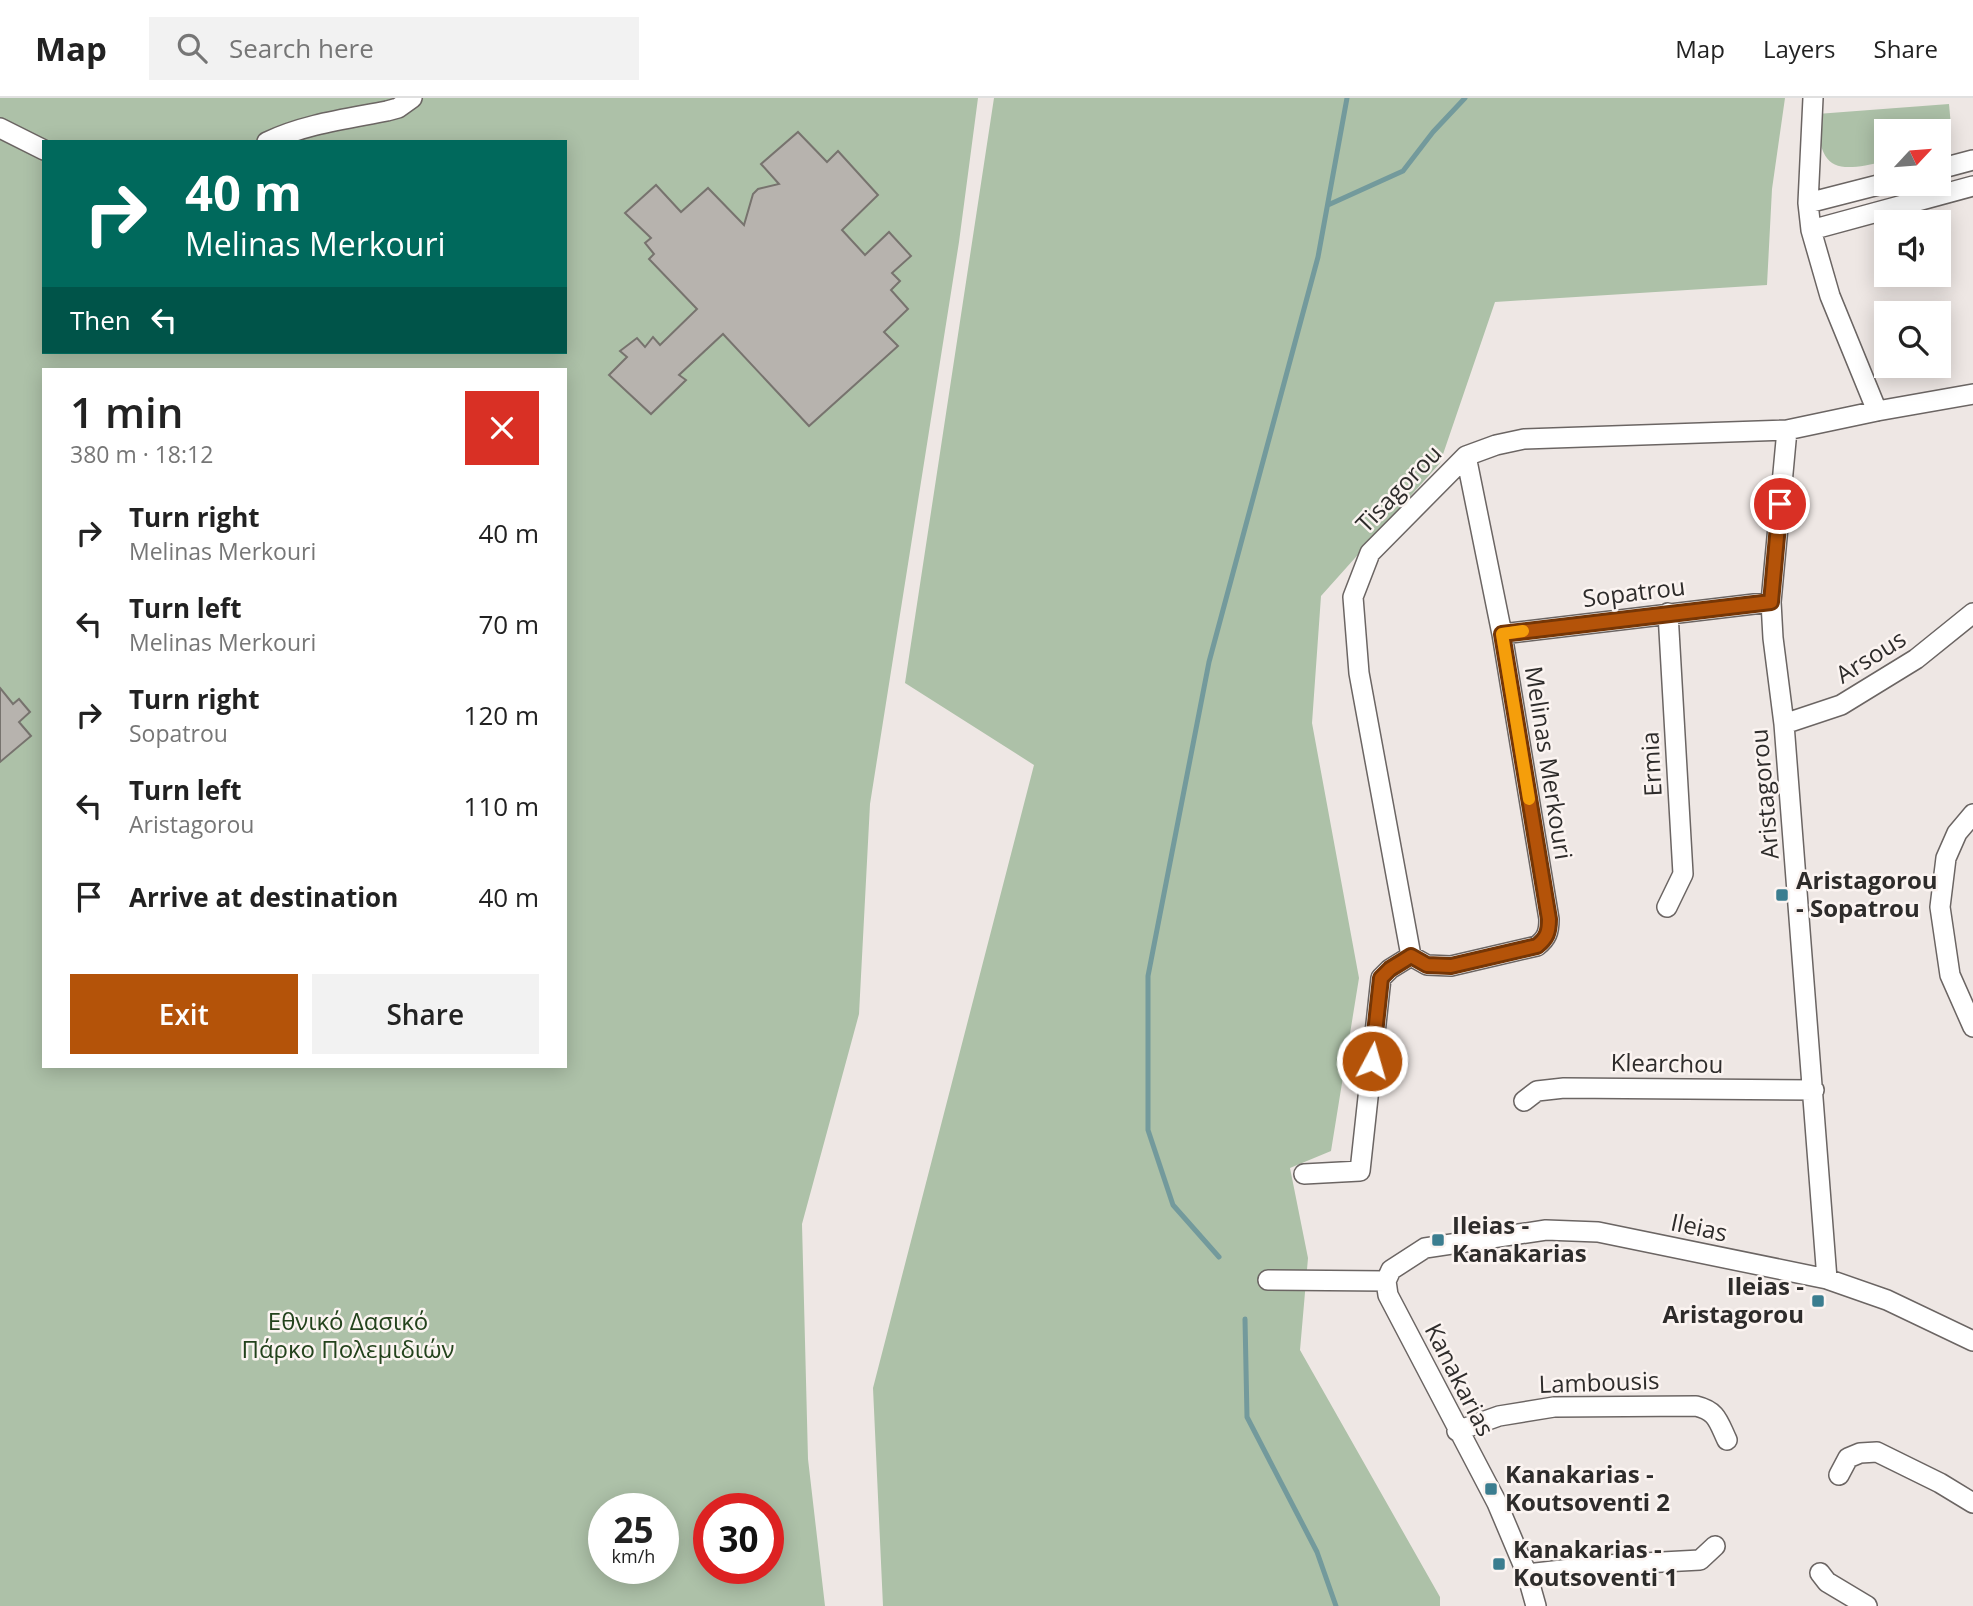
<!DOCTYPE html>
<html lang="en">
<head>
<meta charset="utf-8">
<style>
  body { margin:0; font-family:"Open Sans",sans-serif; background:#f2f2f2; color:#222; height:100vh; display:flex; flex-direction:column; font-size:26px; white-space:nowrap }
  * { box-sizing:border-box; margin:0 }
  p { font-size:23px; color:#767676 }
  .icon { flex:none; width:38px; height:38px; fill:none; stroke:currentColor; stroke-width:2; stroke-linecap:round; stroke-linejoin:round }
  .map { position:relative; flex:1; overflow:hidden }
  .side { position:absolute; left:42px; top:270px; width:525px; height:700px; display:flex; flex-direction:column; background:#fff; border-radius:0px; box-shadow:0 4px 18px #0003 }
  .side>* { flex:none }
  .top-card { position:absolute; left:42px; top:42px; width:525px; height:214px; border-radius:0px; box-shadow:0 4px 18px #0003; background:#00695c; color:#fff; overflow:hidden }
  .needle { width:46px; rotate:64deg }
  .tools { position:absolute; left:1874px; top:21px; display:grid; gap:14px }
  .tools a { display:grid; place-items:center; width:77px; height:77px; border-radius:0px; background:#fff; box-shadow:0 4px 18px #0003; font-size:35px }
  .speed { position:absolute; left:588px; top:1395px; display:flex; gap:14px; font-size:35px; font-weight:700; text-align:center }
  .speed>* { display:grid; place-content:center; width:91px; height:91px; border-radius:50%; background:#fff; box-shadow:0 4px 18px #0003; line-height:1 }
  .speed small { font-size:18px; font-weight:400 }
  .speed .limit { border:10px solid #d22; background:#fff; color:#111 }
  .pin { position:absolute; display:grid; place-items:center; width:60px; height:60px; color:#fff; margin:-30px; border:4px solid #fff; border-radius:50%; box-shadow:0 2px 7px #0007 }
  .me { position:absolute; width:77px; margin:-38px; rotate:6deg; stroke-linejoin:round; filter:drop-shadow(0 0 5px #0008) }
  .turn { display:flex; align-items:center; gap:24px; height:147px; padding:0 28px; font-size:32px }
  .turn .icon { width:91px; height:91px; stroke-width:2.5 }
  .turn b { display:block; font-size:49px; line-height:60px }
  .then { display:flex; align-items:center; height:66px; padding:0 28px; background:#0003; gap:14px; font-size:26px }
  .round { display:grid; place-items:center; flex:none; width:74px; height:74px; border-radius:0px; background:#f2f2f2 }
  .headline { display:flex; align-items:center; justify-content:space-between; height:119px; padding:0 28px }
  h1 { font-size:42px; font-weight:600; line-height:52px }
  .button { display:flex; gap:14px; margin-top:auto; padding:14px 28px }
  .button a { flex:1; height:80px; border-radius:0px; background:#b45309; color:#fff; font-size:28px; font-weight:600; line-height:80px; text-align:center }
  .button a+a { background:#f2f2f2; color:#222 }
  ul { padding:0; list-style:none }
  li { display:flex; align-items:center; gap:21px; height:91px; padding:0 28px }
  li div { flex:1 }
  li b { display:block; font-size:26px }
  li em { font-style:normal }
  header { display:flex; align-items:center; gap:42px; box-sizing:border-box; height:98px; padding:0 35px; background:#fff; border-bottom:2px solid #e0e0e0 }
  header strong { font-size:33px }
  nav { display:flex; gap:38px; margin-inline-start:auto; font-size:24px }
  .search { width:490px; height:63px; background:#f2f2f2; display:flex; align-items:center; gap:18px; box-sizing:border-box; padding:0 24px; border-radius:0px; color:#767676; font-size:26px }
  .map>svg:first-child { display:block }
  .green { fill:#adc1a8; fill-rule:evenodd }
  .lines { fill:none; stroke-linecap:round; stroke-linejoin:round }
  .stream { stroke:#739a9c; stroke-width:5 }
  .building { fill:#b7b3ae; stroke:#77736e; stroke-width:2 }
  .minor-casing { stroke:#6b6563; stroke-width:22 }
  .minor { stroke:#fff; stroke-width:19 }
  .route-casing { stroke:#753606; stroke-width:18 }
  .route { stroke:#b45309; stroke-width:12 }
  .slow { stroke:#f59e0b; stroke-width:12 }
  .poi-dot { fill:#3b7d8f; stroke:#fbf4f1; stroke-width:2.5 }
  .labels { text-anchor:middle; stroke-width:5; stroke-linejoin:round; paint-order:stroke }
  .street-label { font-size:24px; fill:#2e2c2b; stroke:#fbf4f1 }
  .poi-label { font-size:24px; font-weight:bold; fill:#2e2c2b; stroke:#fbf4f1; text-anchor:start }
  .park-label { font-size:24px; fill:#23431c; stroke:#fbf4f1 }
</style>
</head>
<body>
<header>
<strong>Map</strong>
<div class="search"><svg class="icon" aria-label="search" viewBox="0 0 24 24"><circle cx="10" cy="10" r="6"/><path d="M15 15l6 6"/></svg>Search here</div>
<nav><a>Map</a><a>Layers</a><a>Share</a></nav>
</header>
<div class="map">
<svg width="1973" height="1508" viewBox="0 0 1973 1508">
  <rect width="100%" height="100%" fill="#eee7e4"/>
  <!-- green -->
  <path class="green" d="M0,0H978L959,144L870,706L859,916L802,1126L808,1361L825,1508H0ZM44,44H565V254H44ZM44,271H565V968H44ZM604,1410H663V1470H604ZM709,1410H768V1470H709Z
    M994,0H1785L1772,91L1767,187L1495,204L1440,365L1321,498L1312,625L1359,880L1331,1053L1290,1070L1308,1160L1300,1252L1440,1499V1508H883L873,1290L1034,667L905,585Z
    M1949,6L1951,28L1939,49V33H1886V63C1836,75 1819,74 1817,16Z"/>
  <g class="lines">
    <!-- stream -->
    <path class="stream" d="M1328,107L1403,73L1433,34L1465,0
      M1219,1159L1173,1107L1148,1032V878L1209,564L1318,159L1347,0
      M1245,1221L1247,1319L1317,1454L1336,1508"/>
  </g>
  <!-- building -->
  <path class="building" d="M798,34L827,64L838,53L878,97L842,132L865,157L889,134L911,158L892,175L900,183L891,192L908,211L884,234L898,248L809,328L723,236L679,277L686,282L651,316L609,277L627,259L620,253L637,240L645,249L653,239L660,247L697,211L649,161L654,156L645,145L651,140L625,115L656,87L681,114L708,90L744,127L753,96L758,91L779,86L761,66Z
    M0,590L13,606L19,601L30,614L19,624L31,638L0,664Z"/>
  <g class="lines">
    <defs>
      <path id="minor" d="M1813,0L1808,105L1811,132L1830,198L1877,313
        M0,30L44,52
        M267,44C305,26 346,21 387,13L398,10L412,0
        M1939,71L1973,62
        M1808,105L1886,85
        M1811,132L1973,88
        M1787,332L1771,504L1773,540L1784,626L1827,1181
        M1502,536L1771,504
        M1784,626L1841,607L1916,561L1973,515
        M1973,716L1957,735L1946,760L1940,809L1950,877L1973,929
        M1667,809L1683,776L1668,515
        M1411,858L1359,575L1353,499L1370,455L1466,358L1496,347L1524,341L1787,332L1877,313L1973,296
        M1411,858L1427,867L1451,868L1537,848C1547,840 1549,834 1549,821L1502,536L1466,358
        M1524,1003L1537,993L1564,990L1814,992
        M1304,1076L1360,1073L1381,880L1390,871L1411,858
        M1268,1182L1386,1183
        M1457,1333L1499,1318L1554,1309L1696,1308C1717,1313 1718,1323 1727,1342
        M1839,1377L1848,1360L1860,1355L1877,1354L1940,1385L1973,1405
        M1820,1475L1827,1484L1867,1508
        M1527,1476L1606,1467L1700,1462L1715,1448
        M1536,1508L1527,1476L1497,1405L1388,1197L1386,1183L1391,1172L1425,1150L1546,1132L1598,1134L1827,1181L1887,1202L1973,1243"/>
    </defs>
    <!-- minor casing -->
    <use href="#minor" class="minor-casing"/>
    <!-- minor -->
    <use href="#minor" class="minor"/>
  </g>
  <g class="lines">
    <defs>
      <path id="route" d="M1372,963L1381,880L1390,871L1411,858L1427,867L1451,868L1537,848C1547,840 1549,834 1549,821L1502,536L1771,504L1780,406"/>
    </defs>
    <!-- route casing -->
    <use href="#route" class="route-casing"/>
    <!-- route -->
    <use href="#route" class="route"/>
    <!-- slow -->
    <path class="slow" d="M1523,533L1502,536L1529,701"/>
  </g>
  <!-- markers -->
  <g class="poi-dot">
    <rect x="1775" y="790" width="14" height="14" rx="3.5"/>
    <rect x="1431" y="1135" width="14" height="14" rx="3.5"/>
    <rect x="1811" y="1196" width="14" height="14" rx="3.5"/>
    <rect x="1484" y="1384" width="14" height="14" rx="3.5"/>
    <rect x="1492" y="1459" width="14" height="14" rx="3.5"/>
  </g>
  <g class="labels">
    <!-- street labels -->
    <g class="street-label">
      <text transform="translate(1399 391) rotate(-46)" y="8">Tisagorou</text>
      <text transform="translate(1634 495) rotate(-7)" y="8">Sopatrou</text>
      <text transform="translate(1871 559) rotate(-32)" y="8">Arsous</text>
      <text transform="translate(1548 665) rotate(81)" y="8">Melinas Merkouri</text>
      <text transform="translate(1652 666) rotate(-93)" y="8">Ermia</text>
      <text transform="translate(1765 696) rotate(-95)" y="8">Aristagorou</text>
      <text transform="translate(1667 966) rotate(1)" y="8">Klearchou</text>
      <text transform="translate(1699 1130) rotate(12)" y="8">Ileias</text>
      <text transform="translate(1459 1282) rotate(63)" y="8">Kanakarias</text>
      <text transform="translate(1599 1285) rotate(-2)" y="8">Lambousis</text>
    </g>
    <!-- poi labels -->
    <g class="poi-label">
      <text x="1796" y="791">Aristagorou<tspan x="1796" dy="28">- Sopatrou</tspan></text>
      <text x="1452" y="1136">Ileias -<tspan x="1452" dy="28">Kanakarias</tspan></text>
      <text x="1804" y="1197" text-anchor="end">Ileias -<tspan x="1804" dy="28">Aristagorou</tspan></text>
      <text x="1505" y="1385">Kanakarias -<tspan x="1505" dy="28">Koutsoventi 2</tspan></text>
      <text x="1513" y="1460">Kanakarias -<tspan x="1513" dy="28">Koutsoventi 1</tspan></text>
    </g>
    <!-- park labels -->
    <g class="park-label">
      <text x="348" y="1232">Εθνικό Δασικό<tspan x="348" dy="28">Πάρκο Πολεμιδιών</tspan></text>
    </g>
  </g>
</svg>
<div class="tools">
<a><svg class="needle" viewBox="-14 -14 28 28"><path d="M0-13l5 13h-10z" fill="#e53935"/><path d="M0 13l5-13h-10z" fill="#767676"/></svg></a>
<a><svg class="icon" aria-label="sound" viewBox="0 0 24 24"><path d="M4 9h4l5-4v14l-5-4H4zM17 9q2 3 0 6"/></svg></a>
<a><svg class="icon" aria-label="search" viewBox="0 0 24 24"><circle cx="10" cy="10" r="6"/><path d="M15 15l6 6"/></svg></a>
</div>
<div class="speed"><div>25<small>km/h</small></div><div class="limit">30</div></div>
<div class="pin" style="left:1780px;top:406px;background:#d93025"><svg class="icon" aria-label="arrive" viewBox="0 0 24 24"><path d="M6 21V4h12l-3 4 3 4H6"/></svg></div>
<svg class="me" style="left:1372px;top:963px" viewBox="-20 -20 40 40"><circle r="17" fill="#b45309" stroke="#fff" stroke-width="3"/><path d="M0-11L8 9 0 5-8 9z" fill="#fff"/></svg>
<div class="top-card">
<div class="turn"><svg class="icon" aria-label="right" viewBox="0 0 24 24"><path d="M7 20v-9h11M14 6l5 5-5 5"/></svg><div><b>40 m</b>Melinas Merkouri</div></div>
<div class="then">Then<svg class="icon" aria-label="left" viewBox="0 0 24 24"><path d="M17 20v-9H6M10 6l-5 5 5 5"/></svg></div>
</div>
<section class="side">
<div class="headline"><div><h1>1 min</h1><p>380 m · 18:12</p></div><a class="round" style="background:#d93025;color:#fff"><svg class="icon" aria-label="close" viewBox="0 0 24 24"><path d="M6 6l12 12M18 6L6 18"/></svg></a></div>
<ul>
<li><svg class="icon" aria-label="right" viewBox="0 0 24 24"><path d="M7 20v-9h11M14 6l5 5-5 5"/></svg><div><b>Turn right</b><p>Melinas Merkouri</p></div><em>40 m</em></li>
<li><svg class="icon" aria-label="left" viewBox="0 0 24 24"><path d="M17 20v-9H6M10 6l-5 5 5 5"/></svg><div><b>Turn left</b><p>Melinas Merkouri</p></div><em>70 m</em></li>
<li><svg class="icon" aria-label="right" viewBox="0 0 24 24"><path d="M7 20v-9h11M14 6l5 5-5 5"/></svg><div><b>Turn right</b><p>Sopatrou</p></div><em>120 m</em></li>
<li><svg class="icon" aria-label="left" viewBox="0 0 24 24"><path d="M17 20v-9H6M10 6l-5 5 5 5"/></svg><div><b>Turn left</b><p>Aristagorou</p></div><em>110 m</em></li>
<li><svg class="icon" aria-label="arrive" viewBox="0 0 24 24"><path d="M6 21V4h12l-3 4 3 4H6"/></svg><div><b>Arrive at destination</b></div><em>40 m</em></li>
</ul>
<div class="button"><a>Exit</a><a>Share</a></div>
</section>
</div>
</body>
</html>
